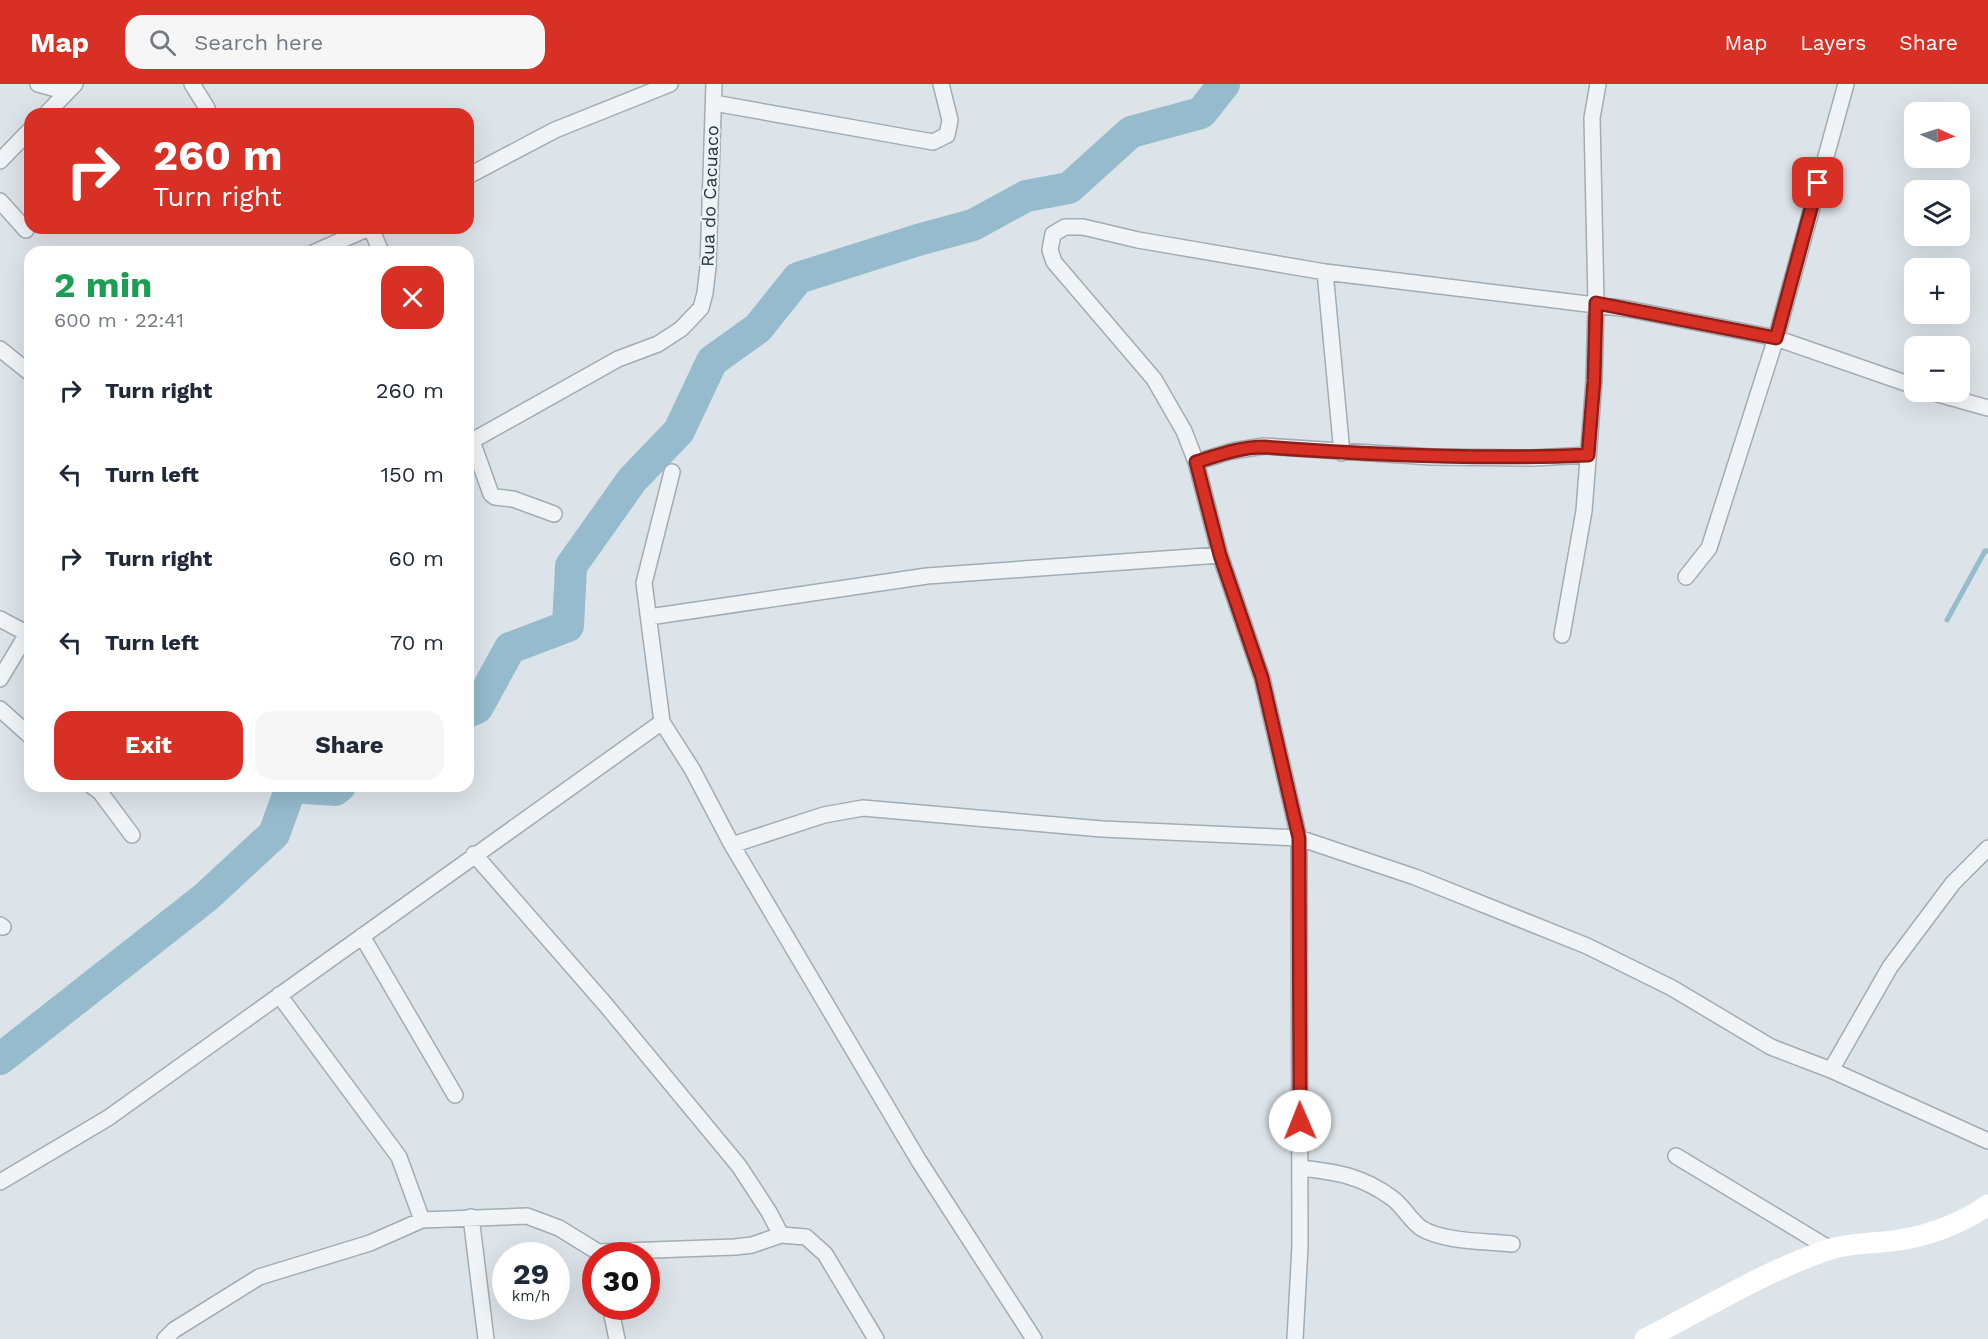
<!DOCTYPE html>
<html lang="en">
<head>
<meta charset="utf-8">
<style>
  body { margin:0; font-family:"Work Sans",sans-serif; background:#f6f6f7; color:#1f2937; height:100vh; display:flex; flex-direction:column; font-size:22px; white-space:nowrap }
  * { box-sizing:border-box; margin:0 }
  p { font-size:20px; color:#747a83 }
  .icon { flex:none; width:33px; height:33px; fill:none; stroke:currentColor; stroke-width:2; stroke-linecap:round; stroke-linejoin:round }
  .map { position:relative; flex:1; overflow:hidden }
  .sheet { position:absolute; left:24px; top:162px; width:450px; height:546px; display:flex; flex-direction:column; background:#fff; border-radius:18px; box-shadow:0 6px 24px #0002 }
  .sheet>* { flex:none }
  .hud { position:absolute; left:24px; top:24px; width:450px; height:126px; border-radius:18px; box-shadow:0 6px 24px #0002; background:#d93025; color:#fff; overflow:hidden }
  .needle { width:39px; rotate:93deg }
  .controls { position:absolute; left:1904px; top:18px; display:grid; gap:12px }
  .controls a { display:grid; place-items:center; width:66px; height:66px; border-radius:12px; background:#fff; box-shadow:0 6px 24px #0002; font-size:30px }
  .speed { position:absolute; left:492px; top:1158px; display:flex; gap:12px; font-size:30px; font-weight:700; text-align:center }
  .speed>* { display:grid; place-content:center; width:78px; height:78px; border-radius:50%; background:#fff; box-shadow:0 6px 24px #0002; line-height:1 }
  .speed small { font-size:15px; font-weight:400 }
  .speed .limit { border:9px solid #d22; background:#fff; color:#111 }
  .pin { position:absolute; display:grid; place-items:center; width:51px; height:51px; color:#fff; margin:-26px; border-radius:12px; box-shadow:0 3px 9px #0006 }
  .me { position:absolute; width:66px; margin:-33px; rotate:359deg; stroke-linejoin:round; filter:drop-shadow(0 0 4px #0008) }
  .turn { display:flex; align-items:center; gap:21px; height:126px; padding:0 30px; font-size:27px }
  .turn .icon { width:78px; height:78px; stroke-width:2.5 }
  .turn b { display:block; font-size:42px; line-height:51px }
  .round { display:grid; place-items:center; flex:none; width:63px; height:63px; border-radius:18px; background:#f6f6f7 }
  .overview { display:flex; align-items:center; justify-content:space-between; height:102px; padding:0 30px }
  h1 { font-size:36px; font-weight:700; line-height:45px; color:#1e9e55 }
  .button { display:flex; gap:12px; margin-top:auto; padding:12px 30px }
  .button a { flex:1; height:69px; border-radius:18px; background:#d93025; color:#fff; font-size:24px; font-weight:700; line-height:69px; text-align:center }
  .button a+a { background:#f6f6f7; color:#1f2937 }
  ul { padding:0; list-style:none }
  li { display:flex; align-items:center; gap:18px; height:84px; padding:0 30px }
  li div { flex:1 }
  li b { display:block; font-size:22px }
  li em { font-style:normal }
  header { display:flex; align-items:center; gap:36px; box-sizing:border-box; height:84px; padding:0 30px; background:#d93025; color:#fff }
  header strong { font-size:28px }
  nav { display:flex; gap:33px; margin-inline-start:auto; font-size:21px }
  .search { width:420px; height:54px; background:#f6f6f7; display:flex; align-items:center; gap:15px; box-sizing:border-box; padding:0 21px; border-radius:18px; color:#747a83; font-size:22px }
  .map>svg:first-child { display:block }
  .lines { fill:none; stroke-linecap:round; stroke-linejoin:round }
  .stream { stroke:#95bbcc; stroke-width:5 }
  .river { stroke:#95bbcc; stroke-width:32 }
  .street-casing { stroke:#a2acb3; stroke-width:18 }
  .street { stroke:#f0f4f7; stroke-width:15 }
  .secondary { stroke:#fff; stroke-width:21 }
  .route-casing { stroke:#8d1f18; stroke-width:15 }
  .route { stroke:#d93025; stroke-width:10 }
  .labels { text-anchor:middle; stroke-width:4.5; stroke-linejoin:round; paint-order:stroke }
  .street-label { font-size:18px; fill:#253541; stroke:#edf3f6 }
</style>
</head>
<body>
<header>
<strong>Map</strong>
<div class="search"><svg class="icon" aria-label="search" viewBox="0 0 24 24"><circle cx="10" cy="10" r="6"/><path d="M15 15l6 6"/></svg>Search here</div>
<nav><a>Map</a><a>Layers</a><a>Share</a></nav>
</header>
<div class="map">
<svg width="1988" height="1255" viewBox="0 0 1988 1255">
  <rect width="100%" height="100%" fill="#dde4e9"/>
  <g class="lines">
    <!-- stream -->
    <path class="stream" d="M1947,536L1985,467H1988"/>
    <!-- river -->
    <path class="river" d="M468,628L477,624L510,564L568,542L571,482L632,396L679,347L712,277L758,244L798,194L918,156L973,141L1026,112L1069,104L1131,48L1201,29L1224,0
      M0,975L206,813L274,750L291,703L335,706L340,702"/>
    <defs>
      <path id="street" d="M38,0L67,8
        M192,0L207,24
        M714,19L933,58L947,51L950,36L941,0
        M46,30L75,0
        M0,77L30,46
        M468,92L555,46L670,0
        M0,117L26,146
        M371,144L381,168
        M315,168L369,144
        M1325,188L1342,369
        M0,265L30,289
        M1931,308L1988,324
        M472,357L491,410L495,413L513,415L554,430
        M468,359L618,275L658,260L681,245L701,224L705,209L708,183L714,0
        M1196,378L1232,367L1264,362L1432,373L1533,374L1588,371
        M672,388L644,499L662,638L692,685L732,761L919,1077L1034,1255
        M1686,493L1709,464L1776,254L1846,0
        M649,533L927,492L1220,471
        M0,535L30,551
        M1562,551L1584,427L1594,297L1596,219L1592,34L1598,0
        M0,595L30,545
        M0,625L30,652
        M92,702L100,708L132,751
        M732,761L824,731L863,724L1102,745L1299,754L1415,793L1587,862L1672,904L1771,963L1831,986L1988,1057
        M474,770L605,920L739,1082L769,1128L781,1151
        M0,841L3,843
        M362,852L455,1011
        M279,911L399,1073L422,1136
        M1831,986L1890,883L1953,799L1988,764
        M1676,1072L1830,1165
        M1301,1084C1337,1088 1362,1092 1392,1114C1403,1122 1410,1136 1421,1144C1443,1158 1486,1157 1512,1160
        M0,1098L108,1034L662,638
        M471,1133L486,1255
        M610,1222L617,1255
        M165,1255L174,1246L259,1193L370,1159L422,1136L527,1132L559,1144L598,1168L735,1163L752,1161L781,1151L806,1153L825,1170L876,1255
        M1295,1255L1300,1162L1299,754L1262,594L1220,471L1196,378L1184,347L1154,295L1054,178L1050,166L1053,150L1065,143H1083L1138,156L1325,188L1628,225L1776,254L1914,302"/>
    </defs>
    <!-- street casing -->
    <use href="#street" class="street-casing"/>
    <!-- street -->
    <use href="#street" class="street"/>
    <!-- secondary -->
    <path class="secondary" d="M1645,1255C1705,1225 1768,1185 1831,1165C1854,1158 1877,1160 1899,1156C1933,1151 1960,1140 1988,1121"/>
  </g>
  <g class="lines">
    <defs>
      <path id="route" d="M1300,1037L1299,754L1262,594L1220,471L1196,378C1219,371 1240,363 1264,363C1372,371 1480,376 1588,371L1594,297L1596,219L1776,254L1818,99"/>
    </defs>
    <!-- route casing -->
    <use href="#route" class="route-casing"/>
    <!-- route -->
    <use href="#route" class="route"/>
  </g>
  <g class="labels">
    <!-- street labels -->
    <g class="street-label">
      <text transform="translate(710 112) rotate(-88)" y="6">Rua do Cacuaco</text>
    </g>
  </g>
</svg>
<div class="controls">
<a><svg class="needle" viewBox="-14 -14 28 28"><path d="M0-13l5 13h-10z" fill="#e53935"/><path d="M0 13l5-13h-10z" fill="#747a83"/></svg></a>
<a><svg class="icon" aria-label="layers" viewBox="0 0 24 24"><path d="M12 4l9 5-9 5-9-5zM3 14l9 5 9-5"/></svg></a>
<a>+</a>
<a>−</a>
</div>
<div class="speed"><div>29<small>km/h</small></div><div class="limit">30</div></div>
<div class="pin" style="left:1818px;top:99px;background:#d93025"><svg class="icon" aria-label="arrive" viewBox="0 0 24 24"><path d="M6 21V4h12l-3 4 3 4H6"/></svg></div>
<svg class="me" style="left:1300px;top:1037px" viewBox="-20 -20 40 40"><circle r="19" fill="#fff"/><path d="M0-13L10 11 0 6-10 11z" fill="#d93025"/></svg>
<div class="hud">
<div class="turn"><svg class="icon" aria-label="right" viewBox="0 0 24 24"><path d="M7 20v-9h11M14 6l5 5-5 5"/></svg><div><b>260 m</b>Turn right</div></div>
</div>
<section class="sheet">
<div class="overview"><div><h1>2 min</h1><p>600 m · 22:41</p></div><a class="round" style="background:#d93025;color:#fff"><svg class="icon" aria-label="close" viewBox="0 0 24 24"><path d="M6 6l12 12M18 6L6 18"/></svg></a></div>
<ul>
<li><svg class="icon" aria-label="right" viewBox="0 0 24 24"><path d="M7 20v-9h11M14 6l5 5-5 5"/></svg><div><b>Turn right</b></div><em>260 m</em></li>
<li><svg class="icon" aria-label="left" viewBox="0 0 24 24"><path d="M17 20v-9H6M10 6l-5 5 5 5"/></svg><div><b>Turn left</b></div><em>150 m</em></li>
<li><svg class="icon" aria-label="right" viewBox="0 0 24 24"><path d="M7 20v-9h11M14 6l5 5-5 5"/></svg><div><b>Turn right</b></div><em>60 m</em></li>
<li><svg class="icon" aria-label="left" viewBox="0 0 24 24"><path d="M17 20v-9H6M10 6l-5 5 5 5"/></svg><div><b>Turn left</b></div><em>70 m</em></li>
</ul>
<div class="button"><a>Exit</a><a>Share</a></div>
</section>
</div>
</body>
</html>
